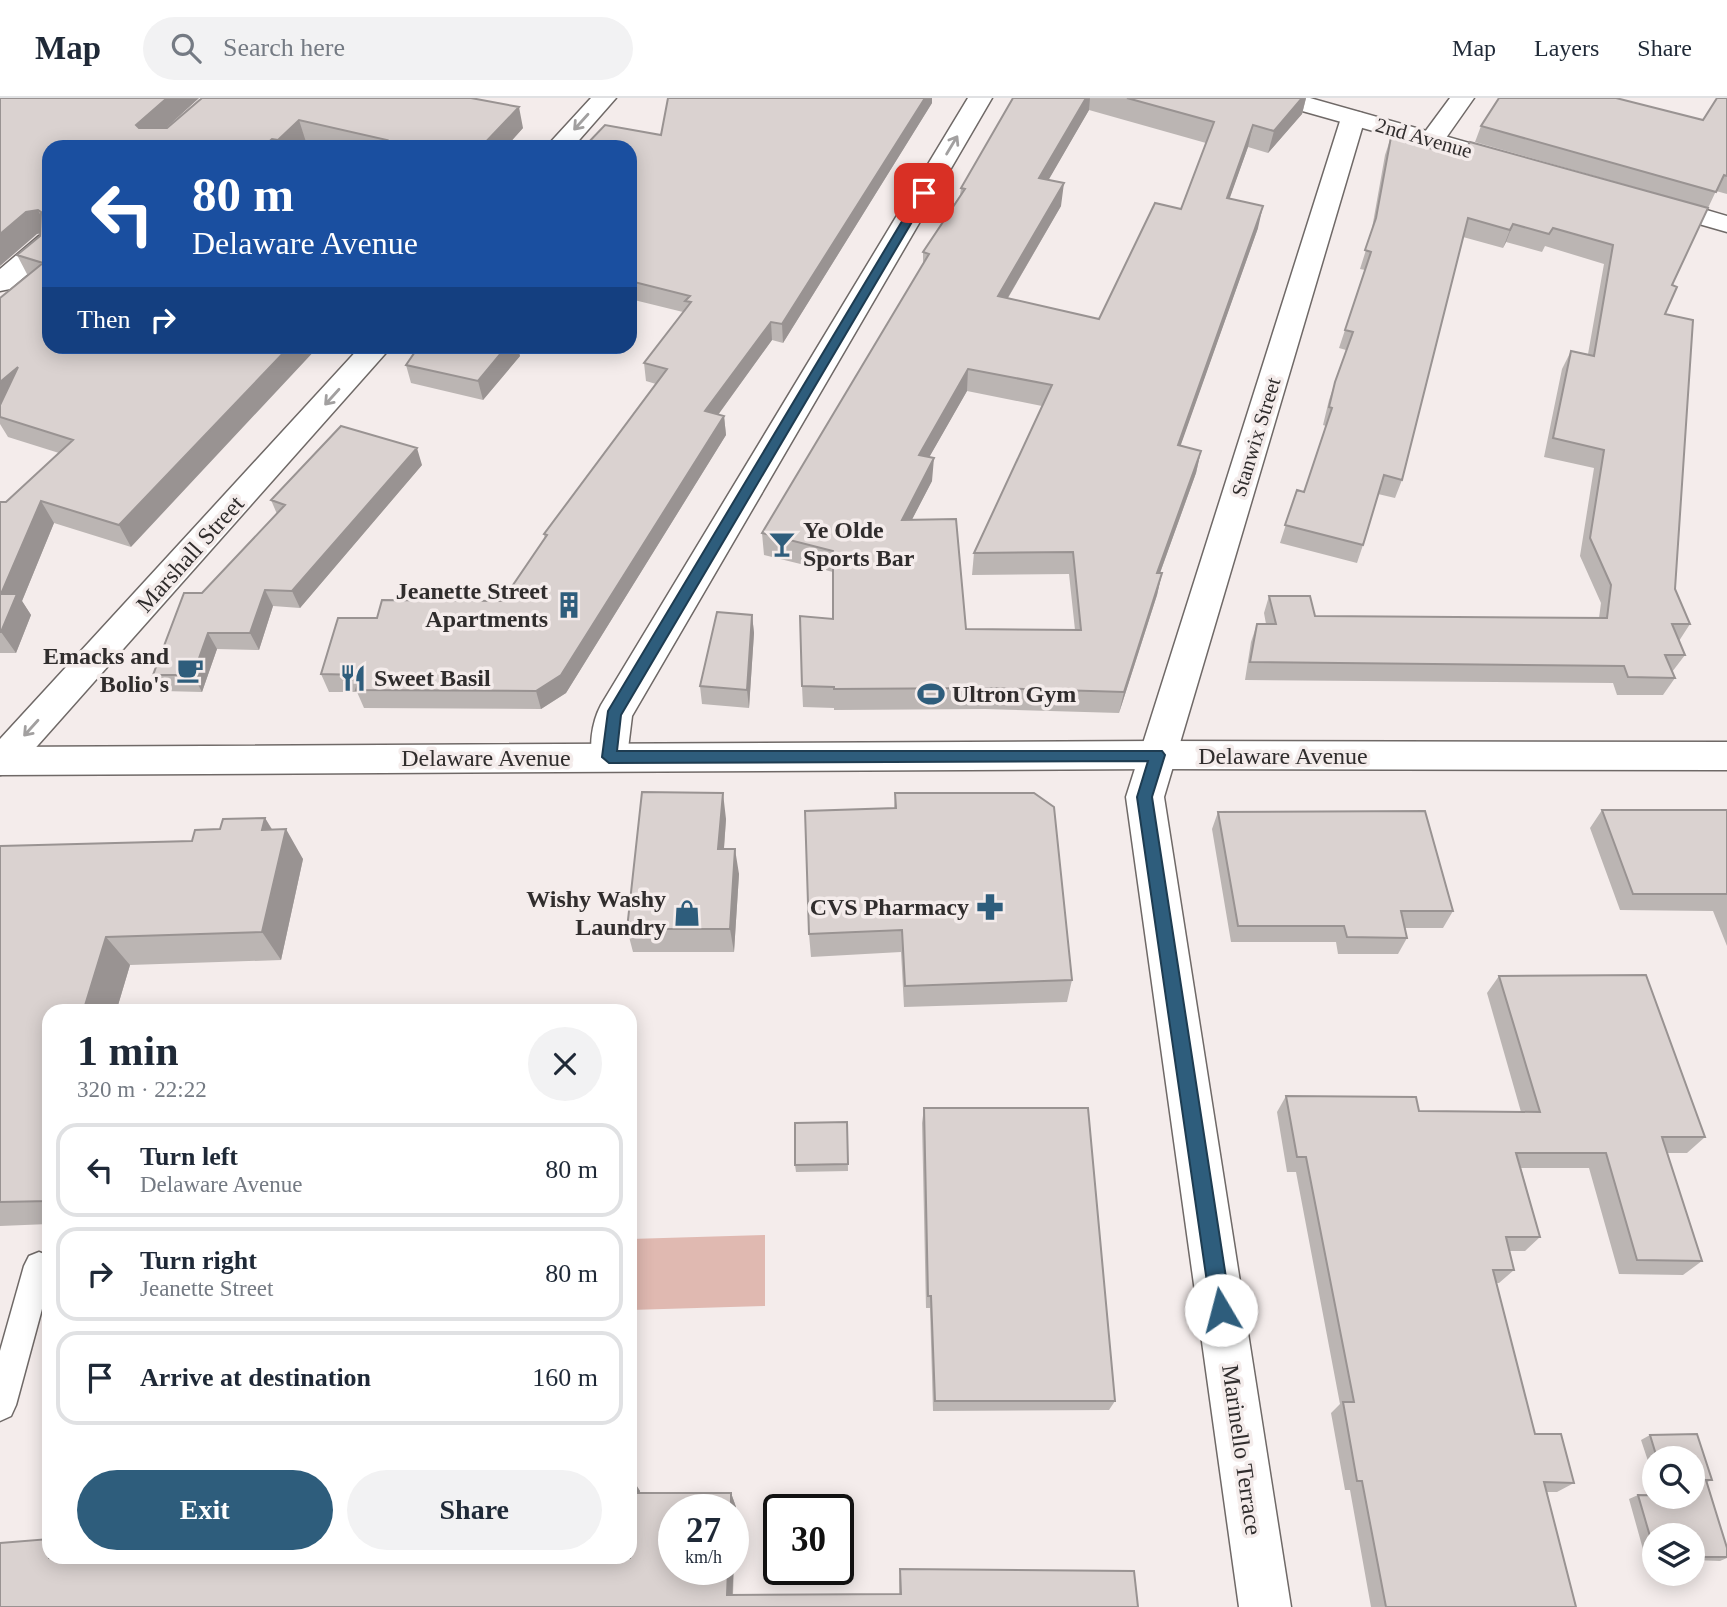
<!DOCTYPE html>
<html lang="en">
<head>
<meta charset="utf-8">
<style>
  body { margin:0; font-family:"Times New Roman",serif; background:#f2f2f3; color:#1f2937; height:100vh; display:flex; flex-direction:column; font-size:26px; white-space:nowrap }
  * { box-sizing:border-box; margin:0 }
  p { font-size:23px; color:#747a83 }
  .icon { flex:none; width:38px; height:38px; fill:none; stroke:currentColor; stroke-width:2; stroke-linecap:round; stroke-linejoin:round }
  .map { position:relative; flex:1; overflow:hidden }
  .side { position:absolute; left:42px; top:906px; width:595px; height:560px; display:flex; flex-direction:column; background:#fff; border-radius:21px; box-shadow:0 4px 18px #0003 }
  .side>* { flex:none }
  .guide { position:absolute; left:42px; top:42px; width:595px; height:214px; border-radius:21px; box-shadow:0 4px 18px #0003; background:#1a4fa0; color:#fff; overflow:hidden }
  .tools { position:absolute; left:1642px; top:1348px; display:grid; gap:14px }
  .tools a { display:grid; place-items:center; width:63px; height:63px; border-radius:50%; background:#fff; box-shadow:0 4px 18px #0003; font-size:35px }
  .speed { position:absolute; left:658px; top:1396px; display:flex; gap:14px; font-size:35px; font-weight:700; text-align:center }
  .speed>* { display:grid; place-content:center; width:91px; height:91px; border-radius:50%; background:#fff; box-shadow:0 4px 18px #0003; line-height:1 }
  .speed small { font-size:18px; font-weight:400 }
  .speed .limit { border:4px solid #111; border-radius:10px; background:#fff; color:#111 }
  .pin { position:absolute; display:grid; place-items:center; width:60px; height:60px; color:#fff; margin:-30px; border-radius:14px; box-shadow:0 4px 10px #0006 }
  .me { position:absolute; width:77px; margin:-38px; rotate:352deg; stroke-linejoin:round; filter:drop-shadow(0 0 5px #0008) }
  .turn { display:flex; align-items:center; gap:24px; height:147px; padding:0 35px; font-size:32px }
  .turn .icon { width:91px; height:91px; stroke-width:2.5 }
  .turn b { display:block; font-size:49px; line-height:60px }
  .then { display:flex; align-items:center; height:66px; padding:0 35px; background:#0003; gap:14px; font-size:26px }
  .round { display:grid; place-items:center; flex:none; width:74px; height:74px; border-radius:37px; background:#f2f2f3 }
  .summary { display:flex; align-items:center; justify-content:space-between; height:119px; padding:0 35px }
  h1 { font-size:42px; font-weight:800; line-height:52px }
  .primary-button { display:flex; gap:14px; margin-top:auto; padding:14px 35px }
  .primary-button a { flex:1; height:80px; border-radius:42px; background:#2e5d7c; color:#fff; font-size:28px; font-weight:800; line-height:80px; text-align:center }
  .primary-button a+a { background:#f2f2f3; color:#1f2937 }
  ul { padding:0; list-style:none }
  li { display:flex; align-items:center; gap:21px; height:94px; margin:0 14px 10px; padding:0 21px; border:4px solid #e0e1e3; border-radius:21px }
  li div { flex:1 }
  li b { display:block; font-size:26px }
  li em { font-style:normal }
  header { display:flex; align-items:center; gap:42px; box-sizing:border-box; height:98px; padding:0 35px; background:#fff; border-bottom:2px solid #e0e1e3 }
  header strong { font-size:33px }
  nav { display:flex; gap:38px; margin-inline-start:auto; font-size:24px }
  .search { width:490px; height:63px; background:#f2f2f3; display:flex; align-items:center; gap:18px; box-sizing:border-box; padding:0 24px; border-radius:38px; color:#747a83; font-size:26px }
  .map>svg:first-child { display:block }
  .green { fill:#e0b9b1 }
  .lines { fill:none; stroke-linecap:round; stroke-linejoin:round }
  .lane-casing { stroke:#6f6967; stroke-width:3 }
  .street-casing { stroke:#6f6967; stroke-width:3 }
  .secondary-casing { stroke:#6f6967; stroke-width:3 }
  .primary-casing { stroke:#6f6967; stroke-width:3 }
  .lane { fill:#fff; fill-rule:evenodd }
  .street { fill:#fff; fill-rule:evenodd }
  .secondary { fill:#fff; fill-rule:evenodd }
  .primary { fill:#fff; fill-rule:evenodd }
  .wall { fill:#bbb5b3; fill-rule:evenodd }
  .shaded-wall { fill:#999392 }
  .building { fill:#dad2d0; stroke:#999392; stroke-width:2; fill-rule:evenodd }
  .oneway { stroke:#a2a0a0 }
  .route { fill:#2e5d7c; stroke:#1e3c51; stroke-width:2 }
  .labels { text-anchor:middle; stroke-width:7; stroke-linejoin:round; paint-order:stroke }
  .far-street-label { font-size:21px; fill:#302d2d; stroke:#f4eceb }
  .poi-label { font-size:24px; font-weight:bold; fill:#302d2d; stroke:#f4eceb; text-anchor:end }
  .street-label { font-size:24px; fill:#302d2d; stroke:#f4eceb }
</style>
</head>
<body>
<header>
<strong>Map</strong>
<div class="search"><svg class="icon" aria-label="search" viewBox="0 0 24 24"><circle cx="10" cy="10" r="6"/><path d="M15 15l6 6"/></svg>Search here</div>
<nav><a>Map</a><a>Layers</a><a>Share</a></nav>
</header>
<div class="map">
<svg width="1727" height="1509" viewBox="0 0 1727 1509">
  <rect width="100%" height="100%" fill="#f4eceb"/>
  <!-- green -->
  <path class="green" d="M765,1137V1208L630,1212V1141Z"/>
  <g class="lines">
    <defs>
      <path id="lane" d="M39,1154L49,1158V1185L16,1307L11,1318L0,1323V1253L24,1168L29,1158Z"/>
      <path id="street" d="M591,0H616L573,49H546Z
        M968,0H992L632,618L627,659L622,669L609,673L596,669C587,652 592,624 601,607Z
        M1450,0H1474L1441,47L1432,50L1423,47L1419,42Z
        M1353,13L1362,15L1365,20L1164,699L1291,1509H1239L1126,699L1341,20L1344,15Z
        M49,136V158L10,191L0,193V171L39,138Z
        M361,248H392L15,673L0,677V641Z"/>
      <path id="secondary" d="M1271,0H1310L1526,61L1530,66L1526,71L1517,74L1508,71L1274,5Z
        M1652,96L1727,118V134L1643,110L1639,104L1643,98Z"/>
      <path id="primary" d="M1157,643L1727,644V672L1157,671L0,677V649Z"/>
    </defs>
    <!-- lane casing -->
    <use href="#lane" class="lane-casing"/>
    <!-- street casing -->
    <use href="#street" class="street-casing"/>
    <!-- secondary casing -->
    <use href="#secondary" class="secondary-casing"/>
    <!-- primary casing -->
    <use href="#primary" class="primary-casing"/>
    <!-- lane -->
    <use href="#lane" class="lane"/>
    <!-- street -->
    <use href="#street" class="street"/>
    <!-- secondary -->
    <use href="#secondary" class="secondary"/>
    <!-- primary -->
    <use href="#primary" class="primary"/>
  </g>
  <!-- wall -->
  <path class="wall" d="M0,0H199L166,30L202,0L523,30L506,49H328L306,44L301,49H49L131,449L54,425L22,503L31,517L16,555H0V404H6L59,355L8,339L0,326V200L28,178L17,157L40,138V135L37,136Z
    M668,0H932V5L783,245L772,242L718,317L724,318L726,337L566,595L541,611L364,610L357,594H329L321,576L377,520L502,503L545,441L544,436L656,286L646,283L644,265L683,214L630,201V49L661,37Z
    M1013,0H1306L1302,16L1268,55L1248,49L1229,101L1258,130L1180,348L1201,353L1196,375L1160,475H1162L1157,497L1119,615L985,611L834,612V610L803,609L802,588L833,521V474L764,457L762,435L923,166V154L960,97L961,90ZM1089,12L1206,45L1181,111L1099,221L1008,200L1061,108L1048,82ZM967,293L1042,308L974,455L972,477L1069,476L1075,532L966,531L912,421L932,383L929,359Z
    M1727,0V96L1716,93L1708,110L1475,44L1481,28L1703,22Z
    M1391,39L1461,59L1470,44L1672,187L1665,216L1675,491L1690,526L1679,543L1685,557L1672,574L1675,580L1663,597H1617L1613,585L1245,582L1251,544L1257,526H1266L1264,515L1269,498L1315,518L1599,520L1601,505L1580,458L1594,370L1544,359L1562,271L1571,253L1588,256L1604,166L1545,148L1542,154L1506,144L1503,150L1463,139L1402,382L1395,400L1378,396L1363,447L1357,465L1280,445L1297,392L1304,394L1326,328L1323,327L1329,302L1346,252L1339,250L1365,172L1360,171L1371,136L1385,57Z
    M419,248H517L520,258L483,302L411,285L406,267Z
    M422,367L300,510L273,508L259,552L217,551L202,594L163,593L153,577L277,416L271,402Z
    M752,517L754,535L749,610L702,606L700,588Z
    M895,695L1072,882L1067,904L904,909L901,854L811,859L809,836L894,710Z
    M1602,712H1727V848L1713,813L1620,812L1590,730Z
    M1218,714L1453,813L1443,830H1405L1407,840L1398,856H1338L1336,844H1231L1212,731Z
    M265,720L272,731L303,761L281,862L130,867L116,914H49V1126L0,1128V748L192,743L220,731Z
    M726,721L724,751L739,776L734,854H633L627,831Z
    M1499,878L1705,1039L1687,1055H1667L1702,1163L1683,1177L1619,1176L1589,1070H1521L1540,1139L1525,1153H1509L1514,1172L1499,1185H1496L1535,1336L1574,1385L1557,1394H1546L1576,1509H1371L1350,1392H1345L1331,1315L1340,1306L1296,1074H1287L1277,1014L1286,998L1419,1013L1521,1014L1487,895Z
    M924,1010L1115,1303L1109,1312L933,1313L930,1210H926L922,1025Z
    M847,1024L848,1073L796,1074L795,1067Z
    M1697,1336L1712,1382L1707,1384L1727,1450V1460L1720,1463L1692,1462V1437H1654V1462H1646L1629,1401L1638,1397L1692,1398V1360H1654V1381L1641,1342L1650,1337Z
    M631,1379L640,1393L639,1395H731L736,1409L733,1497L899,1496V1482L900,1471L1138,1509H0L630,1460Z"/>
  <!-- shaded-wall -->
  <path class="shaded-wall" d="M167,0H199L145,49L136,27Z
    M925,0H932V5L783,245L782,226Z
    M1086,0H1090L1089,12L1037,102L1039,80Z
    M1302,0H1306L1302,16L1268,55L1274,33Z
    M519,9L523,30L506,49H481Z
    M299,22L306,44L301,49H280L278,42Z
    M1253,27L1248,49L1222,122L1227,100Z
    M272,41L275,49H263Z
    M1064,85L1061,108L996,220L998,198Z
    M1263,108L1258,130L1173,369L1178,347Z
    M38,112L48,133L37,136L0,168V136L26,114Z
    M1513,126L1506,144L1503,150L1510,132Z
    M771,224L772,242L707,332L705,313Z
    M290,248H319L131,449L119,427Z
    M507,248H517L520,258L483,302L478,283Z
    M18,269L0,318V284Z
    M968,271L967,293L918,379L919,357Z
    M724,318L726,337L566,595L541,611L536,593Z
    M417,350L422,367L300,510L292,493Z
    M1201,353L1196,375L1152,497L1157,475Z
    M934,360L932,383L901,443L902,422Z
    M41,403L54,425L22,503L31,517L16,555L1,534V496Z
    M1162,475L1157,497L1119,615L1124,594Z
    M265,492L273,508L259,552L250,535Z
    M752,517L754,535L749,610L747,592Z
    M208,535L217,551L202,594L193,577Z
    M723,695L726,721L722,776L718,751Z
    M265,720L282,749L286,731L303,761L281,862L262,834V732Z
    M735,751L739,776L734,854L730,831Z
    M106,839L130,867L116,914H83Z
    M631,1379L640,1393L638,1408L630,1395Z
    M731,1395L736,1409L732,1507L727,1497L728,1472H733V1412H731Z"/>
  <!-- building -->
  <path class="building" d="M0,0H167L136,27L139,30H167L202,0H471L519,9L481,49H380L387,42L299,22L278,42L272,41L263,49H49V248H290L119,427L41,403L1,496H17L1,534H0V404H6L73,342L0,319V307L18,269L0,284V200L43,165L17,157L40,138L41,114L38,112L26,114L0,136Z
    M668,0H925L782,226L771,224L705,313L724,318L561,577L536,593L356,592L361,577L321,576L338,520H377L382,502L502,503L547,437L544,436L667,271L644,265L691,204L685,203L690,198L630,183V49H584L605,27L661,37Z
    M1013,0H1086L1039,80L1064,85L998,198L1099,221L1155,105L1181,111L1214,24L1127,0H1302L1274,33L1253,27L1227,100L1263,108L1178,347L1201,353L1157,475H1162L1124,594L987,590L834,591V589L802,588L800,518L833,521V453L762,435L929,156L923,154L965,91L961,90ZM968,271L1052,287L974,455L1073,454L1081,532L966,531L956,421L902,422L934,360L919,357Z
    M1499,0H1616L1703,22L1717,0H1727V78L1724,77L1716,94L1481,28Z
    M1391,39L1461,59L1470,44L1708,110L1672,187L1677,189L1665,216L1693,222L1675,491L1690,526H1672L1685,557H1665L1675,580L1628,579L1624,568L1250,564L1257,526H1276L1269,498H1310L1315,518L1607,520L1611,487L1590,440L1604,352L1553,340L1571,253L1594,258L1613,147L1553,130L1549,136L1513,126L1510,132L1468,120L1402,382L1384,377L1363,447L1285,427L1297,392L1304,394L1332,310L1329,309L1335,284L1353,234L1345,232L1371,154L1365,152L1376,120Z
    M419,248H507L478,283L406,267Z
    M341,328L417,350L292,493L265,492L250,535H208L193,577H153L184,495H202L285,407L271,402Z
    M717,514L752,517L747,592L700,588Z
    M642,694L723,695L718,751H735L730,831H627Z
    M895,695H1034L1054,709L1072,882L905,888L902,832L809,836L805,713L896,710Z
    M1602,712H1727V796H1633Z
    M1425,713L1453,813H1401L1407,840L1347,839L1344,828H1238L1218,714Z
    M265,720L262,732L286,731L262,834L106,839L83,914H49V1103L0,1104V748L192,743L195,732L220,731L223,721Z
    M1646,877L1705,1039H1662L1702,1163L1637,1162L1606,1055H1516L1540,1139H1506L1514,1172H1493L1535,1336H1561L1574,1385L1544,1384L1576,1509H1386L1362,1383H1357L1343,1304H1354L1306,1059H1297L1286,998L1416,999L1419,1013L1540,1014L1499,878Z
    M924,1010H1088L1115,1303H935L931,1198H928Z
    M847,1024L848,1066L795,1067V1025Z
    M1697,1336L1712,1382H1706L1727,1450V1459H1692V1437H1654V1452L1638,1397L1692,1398V1360H1657L1650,1337Z
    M630,1395H731V1412H674V1472H728L727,1497L901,1496L900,1471L1134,1473L1138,1509H0V1445L49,1441V1460H630Z"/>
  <!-- one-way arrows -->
  <defs><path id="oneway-shaft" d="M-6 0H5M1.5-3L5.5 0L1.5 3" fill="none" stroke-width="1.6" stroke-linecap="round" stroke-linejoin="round" transform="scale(1.75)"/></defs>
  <g class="oneway">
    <use href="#oneway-shaft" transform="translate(581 24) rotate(132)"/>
    <use href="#oneway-shaft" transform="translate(952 47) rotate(-59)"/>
    <use href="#oneway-shaft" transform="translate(332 299) rotate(132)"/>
    <use href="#oneway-shaft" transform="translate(31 630) rotate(132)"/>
  </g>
  <!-- route -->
  <path class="route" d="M924,92L929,95L621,617L617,653H1162L1165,657L1152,699L1231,1212L1228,1219L1221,1222L1214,1219L1211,1212L1137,699L1148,663L609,665L602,659L608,613L919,95Z"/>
  <!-- icons -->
  <defs>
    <symbol id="bar-bare" viewBox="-9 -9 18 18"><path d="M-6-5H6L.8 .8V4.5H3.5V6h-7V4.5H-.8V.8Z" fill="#2e5d7c" stroke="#f4eceb" stroke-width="2.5" paint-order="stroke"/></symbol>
    <symbol id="building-bare" viewBox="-9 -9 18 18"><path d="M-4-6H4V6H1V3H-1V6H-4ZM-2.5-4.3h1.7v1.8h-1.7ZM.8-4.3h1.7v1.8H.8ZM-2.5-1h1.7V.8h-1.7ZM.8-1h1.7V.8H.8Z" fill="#2e5d7c" stroke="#f4eceb" stroke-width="2.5" paint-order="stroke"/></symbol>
    <symbol id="cafe-bare" viewBox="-9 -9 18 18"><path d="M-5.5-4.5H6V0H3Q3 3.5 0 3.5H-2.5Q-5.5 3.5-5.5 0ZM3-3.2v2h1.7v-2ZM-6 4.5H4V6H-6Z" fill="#2e5d7c" stroke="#f4eceb" stroke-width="2.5" paint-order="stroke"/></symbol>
    <symbol id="restaurant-bare" viewBox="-9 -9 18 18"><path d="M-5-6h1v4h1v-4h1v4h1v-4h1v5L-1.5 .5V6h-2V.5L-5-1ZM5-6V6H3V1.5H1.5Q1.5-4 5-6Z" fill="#2e5d7c" stroke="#f4eceb" stroke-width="2.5" paint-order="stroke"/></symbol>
    <symbol id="stadium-bare" viewBox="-9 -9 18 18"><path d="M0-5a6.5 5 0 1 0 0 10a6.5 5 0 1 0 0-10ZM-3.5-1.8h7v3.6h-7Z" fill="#2e5d7c" stroke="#f4eceb" stroke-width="2.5" paint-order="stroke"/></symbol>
    <symbol id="pharmacy-bare" viewBox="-9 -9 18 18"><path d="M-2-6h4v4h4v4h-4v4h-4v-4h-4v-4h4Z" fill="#2e5d7c" stroke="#f4eceb" stroke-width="2.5" paint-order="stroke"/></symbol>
    <symbol id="shop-bare" viewBox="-9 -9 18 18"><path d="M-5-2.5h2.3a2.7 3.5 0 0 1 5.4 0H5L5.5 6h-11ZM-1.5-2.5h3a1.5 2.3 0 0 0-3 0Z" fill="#2e5d7c" stroke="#f4eceb" stroke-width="2.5" paint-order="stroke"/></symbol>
  </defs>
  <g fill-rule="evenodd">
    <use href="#bar-bare" x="763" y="427" width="38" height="38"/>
    <use href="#building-bare" x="550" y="488" width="38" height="38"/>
    <use href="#cafe-bare" x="171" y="553" width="38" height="38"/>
    <use href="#restaurant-bare" x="334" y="561" width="38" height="38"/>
    <use href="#stadium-bare" x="912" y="577" width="38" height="38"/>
    <use href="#pharmacy-bare" x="971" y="790" width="38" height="38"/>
    <use href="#shop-bare" x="668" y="796" width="38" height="38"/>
  </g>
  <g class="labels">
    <!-- far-street labels -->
    <g class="far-street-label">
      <text transform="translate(1424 40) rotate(16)" y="7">2nd Avenue</text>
      <text transform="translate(1256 339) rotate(-73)" y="7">Stanwix Street</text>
    </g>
    <!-- poi labels -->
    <g class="poi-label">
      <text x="803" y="440" text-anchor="start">Ye Olde<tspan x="803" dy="28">Sports Bar</tspan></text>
      <text x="548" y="501">Jeanette Street<tspan x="548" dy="28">Apartments</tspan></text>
      <text x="169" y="566">Emacks and<tspan x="169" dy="28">Bolio's</tspan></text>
      <text x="374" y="588" text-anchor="start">Sweet Basil</text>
      <text x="952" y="604" text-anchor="start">Ultron Gym</text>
      <text x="666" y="809">Wishy Washy<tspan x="666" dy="28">Laundry</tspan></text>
      <text x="969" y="817">CVS Pharmacy</text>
    </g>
    <!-- street labels -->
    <g class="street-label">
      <text transform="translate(190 456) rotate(-48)" y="8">Marshall Street</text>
      <text x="1283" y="666">Delaware Avenue</text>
      <text x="486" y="668">Delaware Avenue</text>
      <text transform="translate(1242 1352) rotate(82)" y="8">Marinello Terrace</text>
    </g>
  </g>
</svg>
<div class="tools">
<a><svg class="icon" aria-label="search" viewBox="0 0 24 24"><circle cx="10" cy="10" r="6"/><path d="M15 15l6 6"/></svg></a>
<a><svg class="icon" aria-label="layers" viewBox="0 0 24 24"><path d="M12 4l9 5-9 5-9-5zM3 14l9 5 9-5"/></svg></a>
</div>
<div class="speed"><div>27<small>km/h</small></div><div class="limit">30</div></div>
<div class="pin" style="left:924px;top:95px;background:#d93025"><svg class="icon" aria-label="arrive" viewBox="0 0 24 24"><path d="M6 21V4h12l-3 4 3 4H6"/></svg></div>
<svg class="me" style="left:1221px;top:1212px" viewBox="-20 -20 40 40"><circle r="19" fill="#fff"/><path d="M0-13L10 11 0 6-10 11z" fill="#2e5d7c"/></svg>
<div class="guide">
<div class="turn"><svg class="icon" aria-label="left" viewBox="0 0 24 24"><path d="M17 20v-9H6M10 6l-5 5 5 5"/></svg><div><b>80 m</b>Delaware Avenue</div></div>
<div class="then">Then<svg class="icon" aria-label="right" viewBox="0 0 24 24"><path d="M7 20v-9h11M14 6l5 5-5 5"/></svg></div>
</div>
<section class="side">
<div class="summary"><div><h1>1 min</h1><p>320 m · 22:22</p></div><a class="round"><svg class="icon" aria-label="close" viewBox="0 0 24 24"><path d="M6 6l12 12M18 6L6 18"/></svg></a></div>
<ul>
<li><svg class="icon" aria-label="left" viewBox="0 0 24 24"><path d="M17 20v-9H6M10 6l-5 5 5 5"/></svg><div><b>Turn left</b><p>Delaware Avenue</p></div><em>80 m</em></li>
<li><svg class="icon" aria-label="right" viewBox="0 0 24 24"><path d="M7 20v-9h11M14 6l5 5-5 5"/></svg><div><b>Turn right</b><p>Jeanette Street</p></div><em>80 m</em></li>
<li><svg class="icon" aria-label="arrive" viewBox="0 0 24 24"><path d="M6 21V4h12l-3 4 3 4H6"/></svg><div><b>Arrive at destination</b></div><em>160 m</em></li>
</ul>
<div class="primary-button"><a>Exit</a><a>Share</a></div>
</section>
</div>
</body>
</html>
